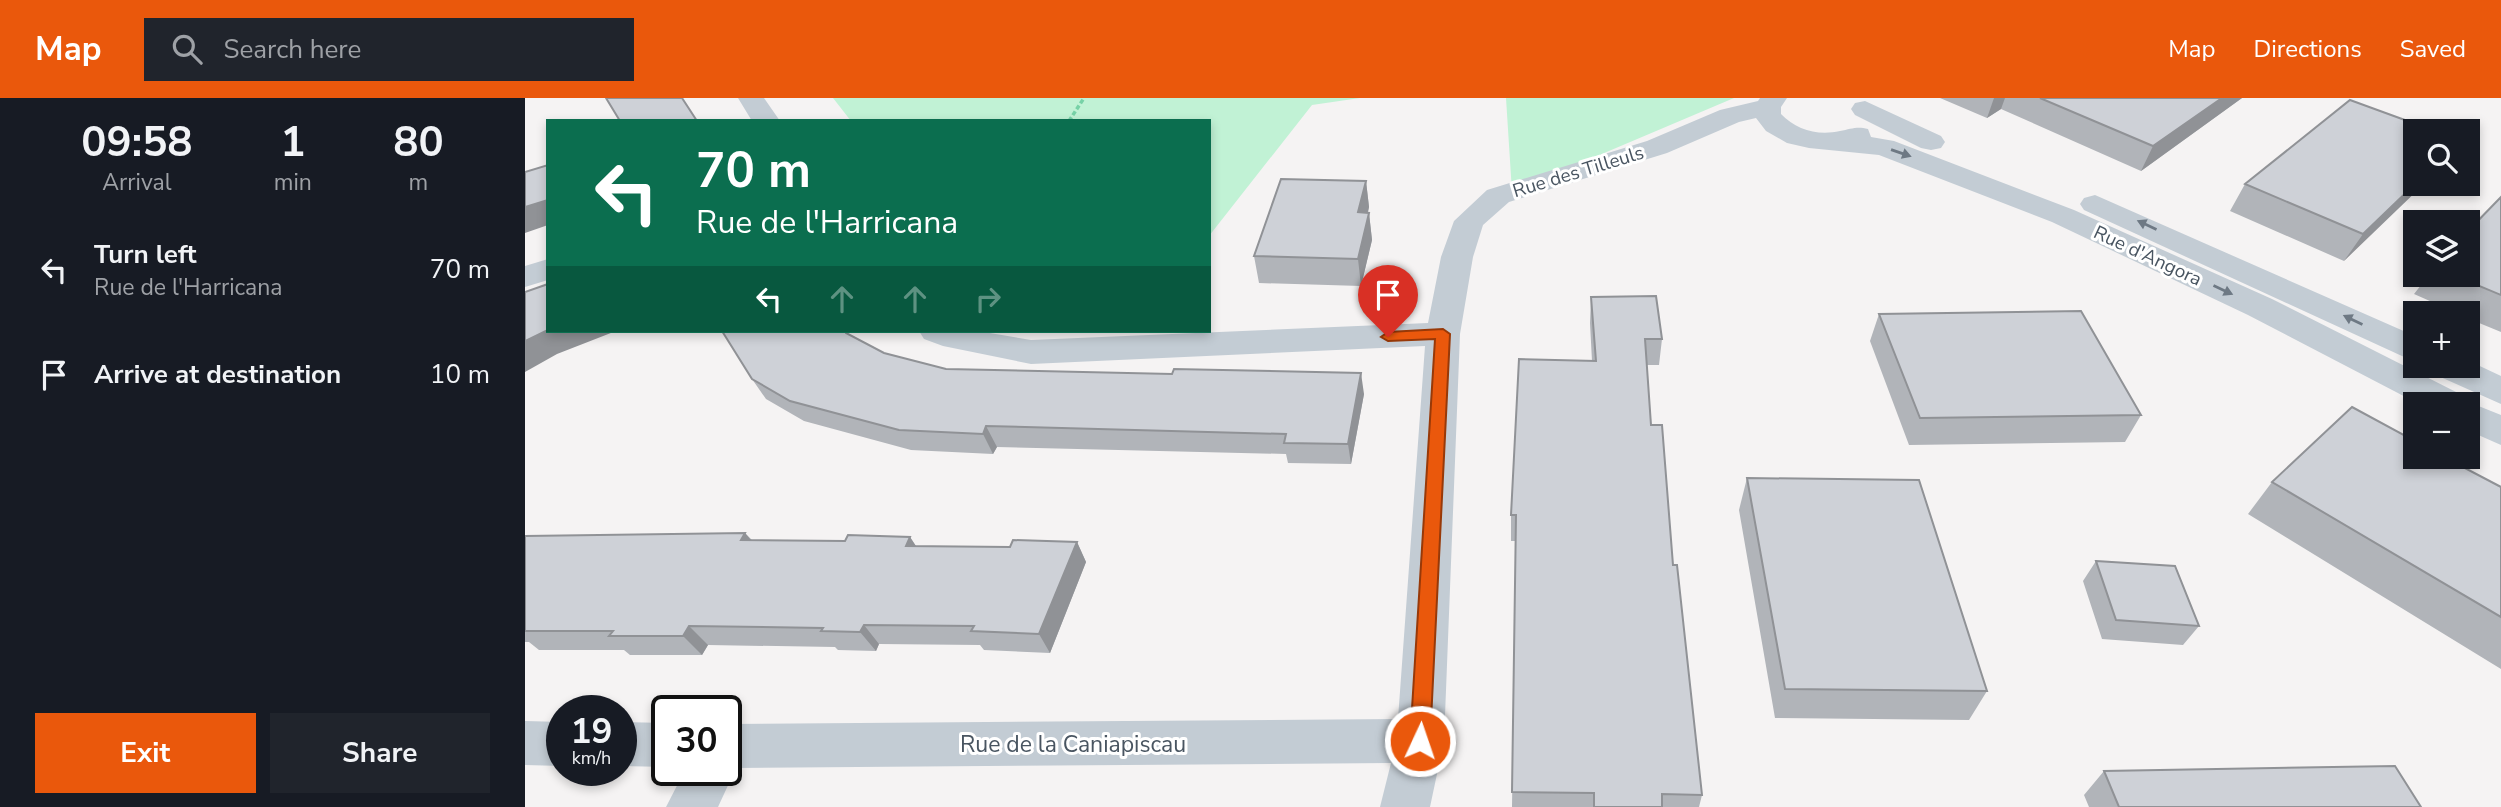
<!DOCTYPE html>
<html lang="en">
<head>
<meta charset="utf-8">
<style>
  body { margin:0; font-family:"Nunito Sans",sans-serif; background:#20242c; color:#f1f3f6; height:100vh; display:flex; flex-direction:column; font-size:26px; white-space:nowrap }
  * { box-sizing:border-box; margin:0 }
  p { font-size:23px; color:#9ea1a6 }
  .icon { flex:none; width:38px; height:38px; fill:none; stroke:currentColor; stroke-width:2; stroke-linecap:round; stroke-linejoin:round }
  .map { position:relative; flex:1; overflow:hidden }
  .panel { display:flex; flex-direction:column; background:#171b24; width:525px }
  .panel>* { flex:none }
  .hud { position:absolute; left:21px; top:21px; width:665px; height:214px; border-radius:0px; box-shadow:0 4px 10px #0003; background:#0b6e4f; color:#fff; overflow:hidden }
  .fabs { position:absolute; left:1878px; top:21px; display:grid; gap:14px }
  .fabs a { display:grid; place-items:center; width:77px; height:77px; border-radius:0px; background:#171b24; box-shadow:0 4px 10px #0003; font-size:35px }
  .speed { position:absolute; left:21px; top:597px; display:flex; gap:14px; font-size:35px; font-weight:700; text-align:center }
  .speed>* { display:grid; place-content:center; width:91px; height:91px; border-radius:50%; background:#171b24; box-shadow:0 4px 10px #0003; line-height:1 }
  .speed small { font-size:18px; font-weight:400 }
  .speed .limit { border:4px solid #111; border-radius:10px; background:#fff; color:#111 }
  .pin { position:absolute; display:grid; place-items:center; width:60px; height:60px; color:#fff; margin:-72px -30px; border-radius:50% 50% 50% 0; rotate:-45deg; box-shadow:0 0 7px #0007 }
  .pin .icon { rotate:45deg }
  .me { position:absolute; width:77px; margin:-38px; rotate:3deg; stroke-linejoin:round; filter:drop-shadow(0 0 5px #0008) }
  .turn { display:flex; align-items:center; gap:24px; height:147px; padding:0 35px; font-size:32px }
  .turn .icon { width:91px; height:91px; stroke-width:2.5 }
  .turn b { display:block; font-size:49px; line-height:60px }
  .lanes { display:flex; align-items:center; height:66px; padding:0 35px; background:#0003; justify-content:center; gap:35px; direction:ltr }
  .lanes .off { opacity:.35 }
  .eta { display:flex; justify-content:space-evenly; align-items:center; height:119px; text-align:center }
  .eta b { font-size:42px; font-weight:700; line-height:49px }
  .action { display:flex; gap:14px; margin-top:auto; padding:14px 35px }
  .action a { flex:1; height:80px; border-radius:0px; background:#ea580c; color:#fff; font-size:28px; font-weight:700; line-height:80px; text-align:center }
  .action a+a { background:#20242c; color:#f1f3f6 }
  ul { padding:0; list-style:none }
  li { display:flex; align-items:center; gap:21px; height:105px; padding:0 35px }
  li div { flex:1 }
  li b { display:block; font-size:26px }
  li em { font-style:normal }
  header { display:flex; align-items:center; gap:42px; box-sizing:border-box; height:98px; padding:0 35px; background:#ea580c; color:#fff }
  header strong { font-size:33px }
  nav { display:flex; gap:38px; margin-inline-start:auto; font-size:24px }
  .search { width:490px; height:63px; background:#20242c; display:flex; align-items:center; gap:18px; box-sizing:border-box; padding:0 24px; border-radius:0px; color:#9ea1a6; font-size:26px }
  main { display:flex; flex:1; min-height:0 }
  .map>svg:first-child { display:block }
  .green { fill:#c1f2d5 }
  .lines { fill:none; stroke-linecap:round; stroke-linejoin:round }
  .path { stroke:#77d2a7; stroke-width:3.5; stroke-dasharray:4.5 2.5; stroke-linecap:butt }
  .minor { fill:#c3ccd4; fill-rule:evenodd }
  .wall { fill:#b1b4b9 }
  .shaded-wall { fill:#909296 }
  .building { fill:#ced1d7; stroke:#909296; stroke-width:2 }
  .oneway { fill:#6e7984 }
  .route { fill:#ea580c; stroke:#983908; stroke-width:2 }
  .labels { text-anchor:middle; stroke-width:6; stroke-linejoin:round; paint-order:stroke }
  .street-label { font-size:19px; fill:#495561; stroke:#fff }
  .near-street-label { font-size:23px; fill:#495561; stroke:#fff }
</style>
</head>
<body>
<header>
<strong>Map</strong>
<div class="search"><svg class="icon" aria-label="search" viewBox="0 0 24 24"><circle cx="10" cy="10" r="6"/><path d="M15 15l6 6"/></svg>Search here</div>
<nav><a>Map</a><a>Directions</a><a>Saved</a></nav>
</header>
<main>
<section class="panel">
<div class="eta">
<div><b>09:58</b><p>Arrival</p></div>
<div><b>1</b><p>min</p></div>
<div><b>80</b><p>m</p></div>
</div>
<ul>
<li><svg class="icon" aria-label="left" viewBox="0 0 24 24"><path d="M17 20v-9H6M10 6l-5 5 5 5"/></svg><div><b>Turn left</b><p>Rue de l'Harricana</p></div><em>70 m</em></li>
<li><svg class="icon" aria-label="arrive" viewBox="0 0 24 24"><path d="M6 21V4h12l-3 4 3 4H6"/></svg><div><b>Arrive at destination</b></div><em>10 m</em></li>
</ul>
<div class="action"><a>Exit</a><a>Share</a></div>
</section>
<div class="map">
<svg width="1976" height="709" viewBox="0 0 1976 709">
  <rect width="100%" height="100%" fill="#f5f3f3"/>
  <!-- green -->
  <path class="green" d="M308,0H835L787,7L684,138V23H326Z
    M981,0H1209L987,94Z"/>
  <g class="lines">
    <!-- path -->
    <path class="path" d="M544,23L559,0"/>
    <!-- minor -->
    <path class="minor" d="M213,0H239L255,23H227Z
      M1235,0H1262L1256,9V16C1271,32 1293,38 1315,33C1326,31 1332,28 1343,31L1346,39L1369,43L1549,112L1747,201L1937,297L1941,303L1976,317V347L1942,332V306H1894L1723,217L1527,124L1354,57L1284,50L1262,45L1241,33L1231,20L1214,24L1142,55L984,104L958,127L948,159L935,236L919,643L905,709H855L866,665L211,670L193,709H141L160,672H201V626L873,621L900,248L506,266L418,248L399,241L394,233H453L506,242L903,225L916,159L929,123L962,92L1122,43L1195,12L1233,3Z
      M1340,3L1416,38L1420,44L1416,50L1406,52L1396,50L1330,17L1326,11L1330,5Z
      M1570,97L1890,238V264L1559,112L1555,106L1559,100Z
      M23,161V182L0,189V168Z
      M1942,262L1976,278V306L1911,277L1906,268H1942Z
      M0,623L37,624V668L0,667Z
      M96,624L142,625V669L96,668Z"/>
  </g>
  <!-- wall -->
  <path class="wall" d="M1415,0H1717L1616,73L1476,11L1462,20Z
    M841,83L844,109L843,115H844L847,142L836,188L734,185L729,158Z
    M1720,86H1890L1819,163L1705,113Z
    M1976,99V234L1942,220V215H1932L1889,196L1904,177H1942Z
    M1066,199L1137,241L1134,267H1122L1126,327L1148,467L1177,697L1174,709H987L991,443H986V417L1067,263L1065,225Z
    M1354,216L1616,317L1600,344L1384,347L1345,243Z
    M321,235L359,255L421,271L839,296L826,366L763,365L761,356L472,349L468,356L386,352L279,323L241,301L227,281Z
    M1222,380L1462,593L1444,622L1250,620L1214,412Z
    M1747,384L1976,389V571L1723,416Z
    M220,435L227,442L320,443L385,439L391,448L485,449L552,444L561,464L525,555L459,552L455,547L354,546L351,553L313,552L310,549L183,547L177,557H105L99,552H14L4,544H0V438Z
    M1571,463L1674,528L1658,547L1577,541L1558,483Z
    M1579,673L1896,709H1564L1559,697Z"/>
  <!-- shaded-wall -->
  <path class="shaded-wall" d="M1469,0H1480L1476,11L1462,20Z
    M1697,0H1717L1616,73L1628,48Z
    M841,83L844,109L836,141L833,114Z
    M1890,86H1899L1819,163L1838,136Z
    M23,102V127L0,135V109Z
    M844,115L847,142L836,188L833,161Z
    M23,232L91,233L32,256L0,274V243Z
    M836,275L839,296L826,366L823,346Z
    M461,328L472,349L468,356L458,336Z
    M220,435L237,455L216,442Z
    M385,439L398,459L381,448Z
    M552,444L561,464L525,555L514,536Z
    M339,527L354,546L351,553L335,534Z
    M164,528L183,547L177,557L158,538Z"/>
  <!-- building -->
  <path class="building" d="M81,0H157L172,23H95Z
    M1515,0H1697L1628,48Z
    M1825,2L1910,33H1890V86L1838,136L1720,86Z
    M23,67V102L0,109V74Z
    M756,81L841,83L833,114L844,115L833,161L729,158Z
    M1976,99V197L1928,177H1942V134Z
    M23,186V232L0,243V194Z
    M1131,198L1137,241H1120L1126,327H1137L1148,467H1152L1177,697L1137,696V709H1069V695L987,694L991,417H986L994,261L1071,263L1066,199Z
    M1556,213L1616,317L1395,320L1354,216Z
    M197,233H320L321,235L359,255L421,271L647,276L649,271L836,275L823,346L759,345L761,336L461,328L458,336L374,332L265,303L227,281Z
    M1827,309L1890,343V359H1919L1976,389V519L1747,384Z
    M1222,380L1394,382L1462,593L1260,591Z
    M220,435L216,442L320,443L323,437L385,439L381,448L485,449L488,442L552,444L514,536L446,533L449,528L339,527L335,534L296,533L298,530L164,528L158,538H84L88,533H0V438Z
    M1571,463L1650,468L1674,528L1591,522Z
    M1870,668L1896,709H1594L1579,673Z"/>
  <!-- one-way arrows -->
  <defs><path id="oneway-solid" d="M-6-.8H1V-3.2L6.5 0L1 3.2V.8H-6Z" transform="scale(1.75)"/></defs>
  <g class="oneway">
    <use href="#oneway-solid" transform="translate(1376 55) rotate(19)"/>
    <use href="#oneway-solid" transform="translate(1622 127) rotate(-155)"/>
    <use href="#oneway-solid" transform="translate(1698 192) rotate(25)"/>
    <use href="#oneway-solid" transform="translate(1828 222) rotate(-154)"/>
  </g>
  <!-- route -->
  <path class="route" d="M918,231L925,236L905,643L902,650L895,653L888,650L885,643L910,241L863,243L856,239L863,234Z"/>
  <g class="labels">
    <!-- street labels -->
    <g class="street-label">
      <text transform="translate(1053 73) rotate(-17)" y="7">Rue des Tilleuls</text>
      <text transform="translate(1623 157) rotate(25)" y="7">Rue d'Angora</text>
    </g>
    <!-- near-street labels -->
    <g class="near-street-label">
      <text x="548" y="654">Rue de la Caniapiscau</text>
    </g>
  </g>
</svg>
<div class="fabs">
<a><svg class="icon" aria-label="search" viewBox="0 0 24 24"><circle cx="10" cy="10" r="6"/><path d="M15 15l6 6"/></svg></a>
<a><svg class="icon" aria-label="layers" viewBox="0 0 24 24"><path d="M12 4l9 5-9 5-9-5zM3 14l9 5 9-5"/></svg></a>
<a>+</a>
<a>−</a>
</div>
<div class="speed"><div>19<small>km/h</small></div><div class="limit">30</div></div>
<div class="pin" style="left:863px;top:239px;background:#d93025"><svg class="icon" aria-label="arrive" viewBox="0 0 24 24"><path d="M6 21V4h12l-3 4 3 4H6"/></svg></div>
<svg class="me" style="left:895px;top:643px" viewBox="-20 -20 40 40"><circle r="17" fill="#ea580c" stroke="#fff" stroke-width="3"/><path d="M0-11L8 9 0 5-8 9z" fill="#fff"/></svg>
<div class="hud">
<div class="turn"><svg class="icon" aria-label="left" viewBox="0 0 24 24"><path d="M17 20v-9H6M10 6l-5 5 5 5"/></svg><div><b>70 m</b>Rue de l'Harricana</div></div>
<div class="lanes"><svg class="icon" aria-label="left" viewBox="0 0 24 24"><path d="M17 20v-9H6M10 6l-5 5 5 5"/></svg><svg class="icon off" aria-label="ahead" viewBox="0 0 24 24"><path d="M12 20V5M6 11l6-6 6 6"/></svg><svg class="icon off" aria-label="ahead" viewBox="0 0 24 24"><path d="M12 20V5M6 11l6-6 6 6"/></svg><svg class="icon off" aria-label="right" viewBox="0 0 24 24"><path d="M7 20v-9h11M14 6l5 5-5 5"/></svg></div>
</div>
</div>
</main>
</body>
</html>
